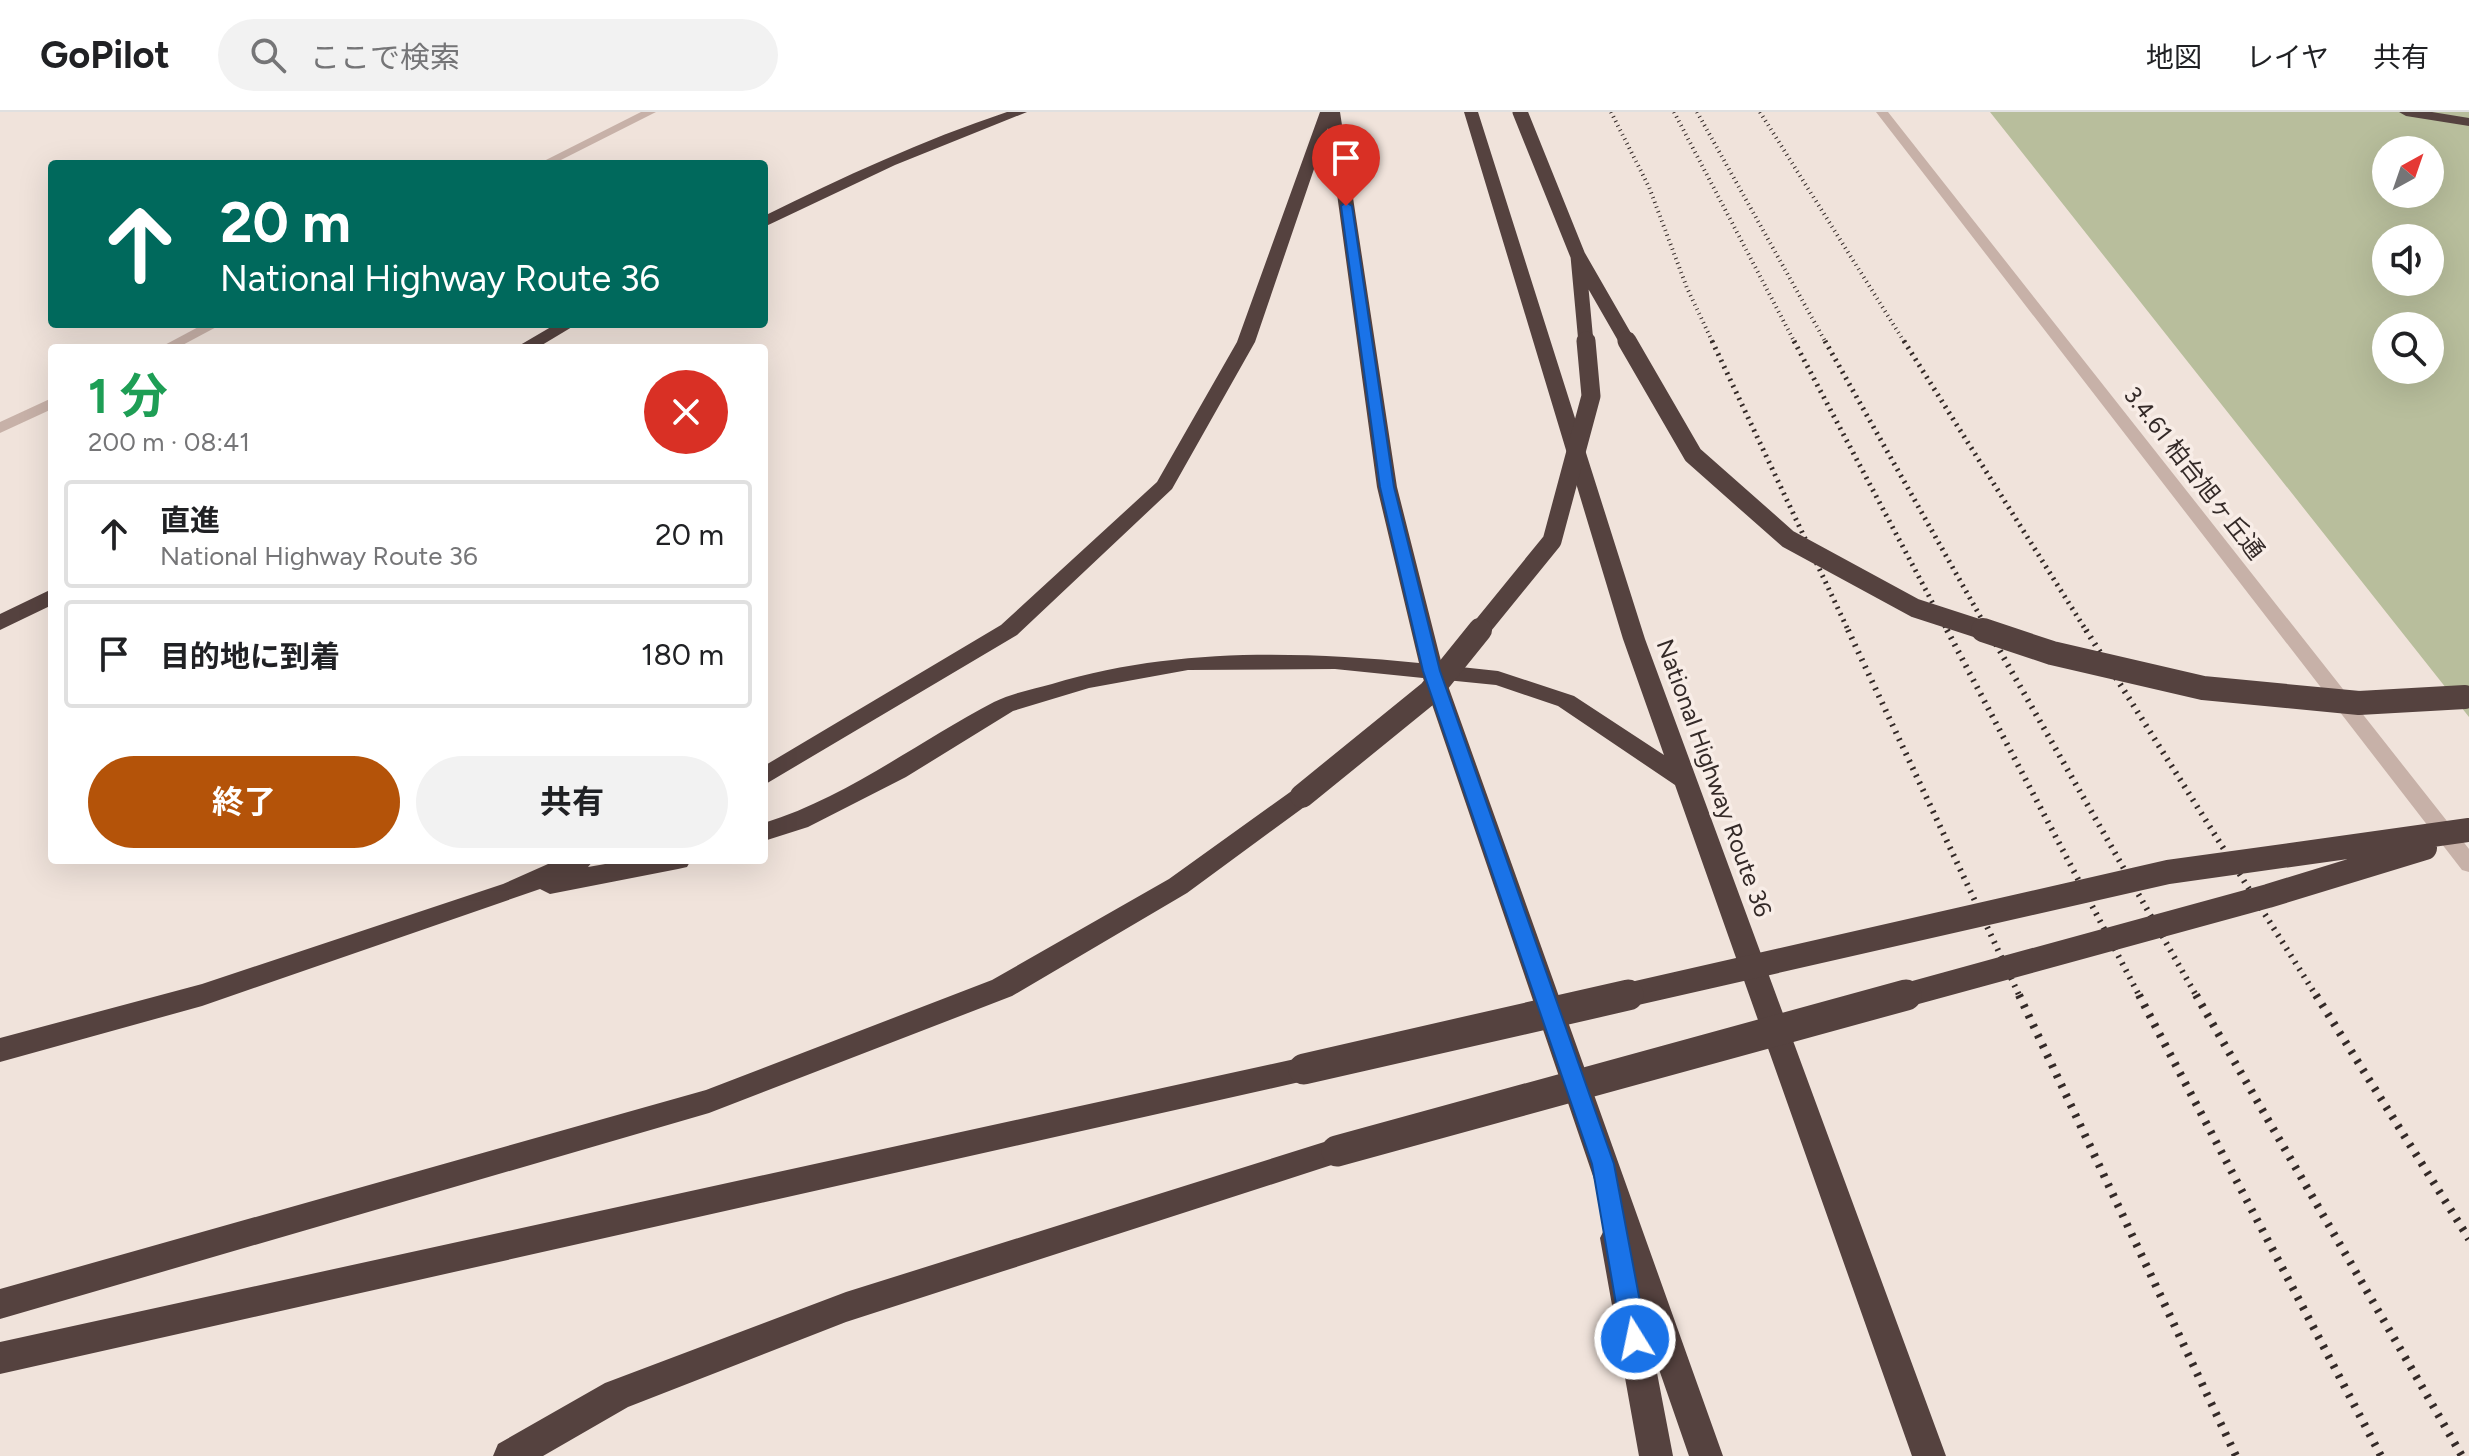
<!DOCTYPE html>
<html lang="ja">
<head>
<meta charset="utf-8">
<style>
  body { margin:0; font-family:Figtree,"Noto Sans JP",sans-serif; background:#f2f2f2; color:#202124; height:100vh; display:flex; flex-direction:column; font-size:30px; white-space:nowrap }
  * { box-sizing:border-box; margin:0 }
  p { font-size:26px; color:#757577 }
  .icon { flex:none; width:44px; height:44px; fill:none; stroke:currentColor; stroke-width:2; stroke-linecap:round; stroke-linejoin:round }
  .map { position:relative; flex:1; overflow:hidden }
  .side { position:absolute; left:48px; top:232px; width:720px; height:520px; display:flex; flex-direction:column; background:#fff; border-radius:8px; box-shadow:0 8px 32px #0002 }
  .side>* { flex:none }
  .banner { position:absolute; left:48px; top:48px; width:720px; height:168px; border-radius:8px; box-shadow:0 8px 32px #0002; background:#00695c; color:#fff; overflow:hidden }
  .needle { width:52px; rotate:40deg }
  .fabs { position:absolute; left:2372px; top:24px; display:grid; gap:16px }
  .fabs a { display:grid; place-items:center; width:72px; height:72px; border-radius:50%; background:#fff; box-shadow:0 8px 32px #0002; font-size:40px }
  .pin { position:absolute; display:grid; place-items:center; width:68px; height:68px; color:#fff; margin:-82px -34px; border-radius:50% 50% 50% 0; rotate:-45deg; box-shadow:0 0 8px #0007 }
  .pin .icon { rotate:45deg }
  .me { position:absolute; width:88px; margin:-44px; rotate:350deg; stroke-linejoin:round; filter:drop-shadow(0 0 6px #0008) }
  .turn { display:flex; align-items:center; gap:28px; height:168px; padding:0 40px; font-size:36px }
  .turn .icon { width:104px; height:104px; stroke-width:2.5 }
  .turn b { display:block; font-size:56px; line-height:68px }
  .round { display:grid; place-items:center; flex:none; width:84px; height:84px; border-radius:42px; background:#f2f2f2 }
  .overview { display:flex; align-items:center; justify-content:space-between; height:136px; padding:0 40px }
  h1 { font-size:48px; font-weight:700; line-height:60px; color:#1e9e55 }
  .button { display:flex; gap:16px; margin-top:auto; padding:16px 40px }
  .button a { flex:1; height:92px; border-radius:48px; background:#b45309; color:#fff; font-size:32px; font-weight:700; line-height:92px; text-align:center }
  .button a+a { background:#f2f2f2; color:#202124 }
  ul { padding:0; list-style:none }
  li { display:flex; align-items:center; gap:24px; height:108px; margin:0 16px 12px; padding:0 24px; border:4px solid #e0e0e0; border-radius:8px }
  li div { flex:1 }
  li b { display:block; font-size:30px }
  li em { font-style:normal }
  header { display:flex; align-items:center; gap:48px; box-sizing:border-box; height:112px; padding:0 40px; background:#fff; border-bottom:2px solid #e0e0e0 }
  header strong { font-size:38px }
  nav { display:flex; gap:44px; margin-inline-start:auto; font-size:28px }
  .search { width:560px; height:72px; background:#f2f2f2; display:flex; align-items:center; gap:20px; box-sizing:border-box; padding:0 28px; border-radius:44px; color:#757577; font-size:30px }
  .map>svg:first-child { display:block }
  .green { fill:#b8be9c; fill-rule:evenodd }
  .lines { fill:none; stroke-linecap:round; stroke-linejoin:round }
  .minor { fill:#c7b1a8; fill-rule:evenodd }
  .highway { fill:#55423f; fill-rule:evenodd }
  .rail-far3 { stroke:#342a28; stroke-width:4; stroke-dasharray:1 4; stroke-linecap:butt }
  .rail-far2 { stroke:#342a28; stroke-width:5; stroke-dasharray:2 5; stroke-linecap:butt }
  .rail-far1 { stroke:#342a28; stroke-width:6; stroke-dasharray:2 6; stroke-linecap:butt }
  .rail { stroke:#342a28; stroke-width:8; stroke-dasharray:3 8; stroke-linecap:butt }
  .highway-bridge-far3 { stroke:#55423f; stroke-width:15 }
  .highway-bridge-far2 { stroke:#55423f; stroke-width:19 }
  .highway-bridge-far1 { stroke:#55423f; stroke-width:24 }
  .highway-bridge { stroke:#55423f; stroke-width:31 }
  .route { fill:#1a73e8; stroke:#114b97; stroke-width:2 }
  .labels { text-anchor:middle; stroke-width:7; stroke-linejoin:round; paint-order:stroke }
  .street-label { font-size:24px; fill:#342a28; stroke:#f8ede7 }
</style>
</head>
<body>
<header>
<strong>GoPilot</strong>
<div class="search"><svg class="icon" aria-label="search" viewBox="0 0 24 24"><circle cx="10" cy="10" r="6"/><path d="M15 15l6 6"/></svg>ここで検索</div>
<nav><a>地図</a><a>レイヤ</a><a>共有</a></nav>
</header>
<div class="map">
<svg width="2469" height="1344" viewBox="0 0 2469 1344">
  <rect width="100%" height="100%" fill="#f0e3db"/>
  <!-- green -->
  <path class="green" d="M1990,0H2469V605ZM2386,38H2430V82H2386ZM2386,126H2430V170H2386ZM2386,214H2430V258H2386Z"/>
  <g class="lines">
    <!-- minor -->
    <path class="minor" d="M641,0H656L553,52H538Z
      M1876,0H1888L2469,737V760L2462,758Z
      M204,212H222L177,236H159Z
      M52,286V297L0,321V310Z"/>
    <!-- highway -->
    <path class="highway" d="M1007,0H1027L895,53L764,115V104C843,65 923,28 1007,0Z
      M1320,0H1340L1397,375L1442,553L1498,559L1574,584L1664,643L1623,527L1464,0H1478L1645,527L1946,1344H1912L1675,673L1558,594L1496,573L1446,568L1723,1344H1689L1653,1240L1673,1344H1639L1600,1126L1605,1116L1610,1114L1423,566L1335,557L1188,558L1089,576L1013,599L906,665L808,715L764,729V711C848,685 917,630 994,590C1012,581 1034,577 1052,572C1172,536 1295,539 1419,551L1377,375L1328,16L1255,230L1172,377L1017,523L764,673V654L1001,513L1157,370L1237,230Z
      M2399,0H2432L2469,6V14L2406,4Z
      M556,212H577L537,236H515Z
      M52,477V493L0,518V502Z
      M1302,675L1311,678L1314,684L1311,690L1187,781L1012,884L709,1001L0,1207V1177L706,978L992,868L1169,767L1293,678Z
      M557,748H594L588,755L628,748H691L687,755L678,757L550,782L540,777L202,894L0,950V926L202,872L503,772Z
      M1304,945L1314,949L1318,957L1314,965L1304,969L0,1262V1230Z
      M1337,1026L1347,1030L1352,1039L1347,1048L846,1210L628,1295L543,1344H493L498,1332L605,1271L846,1180Z"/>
    <!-- rail-far3 -->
    <path class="rail-far3" d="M1611,0L1649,75L1687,176L1713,231
      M1674,0L1795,231
      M1697,0L1826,231
      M1760,0L1905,231"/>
    <!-- rail-far2 -->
    <path class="rail-far2" d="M1712,229L1849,520
      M1794,229L1948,520
      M1825,229L1989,520
      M1904,229L2087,520"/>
    <!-- rail-far1 -->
    <path class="rail-far1" d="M1848,518L2020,885
      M1947,518L2140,885
      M1988,518L2197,885
      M2086,518L2317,885"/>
    <!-- rail -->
    <path class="rail" d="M2019,883L2236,1344
      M2139,883L2381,1344
      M2196,883L2462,1344
      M2316,883L2469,1127"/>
    <!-- highway-bridge-far3 -->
    <path class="highway-bridge-far3" d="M1520,0L1578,144L1586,231
      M1578,144L1628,231"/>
    <!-- highway-bridge-far2 -->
    <path class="highway-bridge-far2" d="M1627,229L1693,343L1788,427L1915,496L1989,520
      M1478,520L1552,429L1591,284L1586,229"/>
    <!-- highway-bridge-far1 -->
    <path class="highway-bridge-far1" d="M1983,518L2052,541L2203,576L2359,591L2465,585
      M1302,684L1430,580L1480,518
      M1619,885L2168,760L2469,718
      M1899,885L2268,784L2425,736"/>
    <!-- highway-bridge -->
    <path class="highway-bridge" d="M1304,957L1628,883
      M1337,1039L1906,883"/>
  </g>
  <!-- route -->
  <path class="route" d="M1346,90L1352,94L1394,375L1440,559L1614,1052L1647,1227L1644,1236L1635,1239L1626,1236L1622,1227L1592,1052L1423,559L1380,375L1341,94Z"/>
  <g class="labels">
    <!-- street labels -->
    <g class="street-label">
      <text transform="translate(2194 361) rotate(52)" y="8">3.4.61 柏台旭ヶ丘通</text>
      <text transform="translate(1714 666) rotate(70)" y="8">National Highway Route 36</text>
    </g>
  </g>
</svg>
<div class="fabs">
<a><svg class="needle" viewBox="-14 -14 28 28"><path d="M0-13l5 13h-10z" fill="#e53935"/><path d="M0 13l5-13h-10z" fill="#757577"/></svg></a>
<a><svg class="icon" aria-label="sound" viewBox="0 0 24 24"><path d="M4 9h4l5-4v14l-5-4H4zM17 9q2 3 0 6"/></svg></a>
<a><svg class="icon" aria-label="search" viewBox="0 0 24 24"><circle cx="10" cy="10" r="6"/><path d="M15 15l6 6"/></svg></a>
</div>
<div class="pin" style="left:1346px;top:94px;background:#d93025"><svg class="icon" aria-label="arrive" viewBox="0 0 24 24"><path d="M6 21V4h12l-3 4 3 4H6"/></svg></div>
<svg class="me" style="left:1635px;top:1227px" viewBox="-20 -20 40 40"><circle r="17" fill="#1a73e8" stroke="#fff" stroke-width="3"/><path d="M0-11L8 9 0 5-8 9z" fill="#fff"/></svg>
<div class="banner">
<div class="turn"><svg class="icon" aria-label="ahead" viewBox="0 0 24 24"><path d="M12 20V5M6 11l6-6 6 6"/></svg><div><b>20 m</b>National Highway Route 36</div></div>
</div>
<section class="side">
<div class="overview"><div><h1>1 分</h1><p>200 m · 08:41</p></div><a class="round" style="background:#d93025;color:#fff"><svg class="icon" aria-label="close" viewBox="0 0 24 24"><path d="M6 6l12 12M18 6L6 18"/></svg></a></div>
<ul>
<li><svg class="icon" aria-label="ahead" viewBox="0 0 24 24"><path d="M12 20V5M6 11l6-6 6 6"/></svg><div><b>直進</b><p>National Highway Route 36</p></div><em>20 m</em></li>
<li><svg class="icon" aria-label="arrive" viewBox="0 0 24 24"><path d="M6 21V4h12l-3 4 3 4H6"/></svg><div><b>目的地に到着</b></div><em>180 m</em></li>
</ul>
<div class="button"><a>終了</a><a>共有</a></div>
</section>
</div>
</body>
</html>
